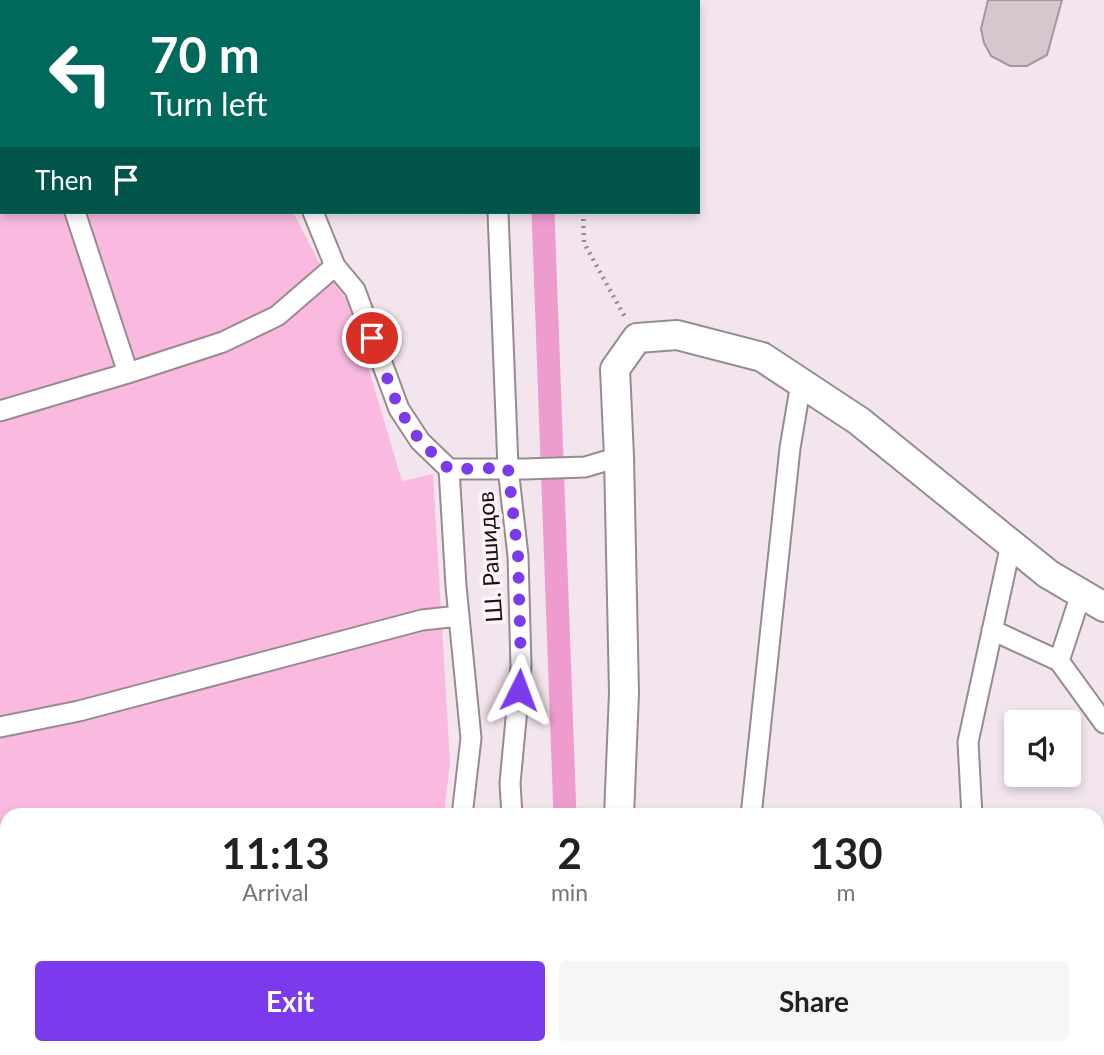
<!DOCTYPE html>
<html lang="en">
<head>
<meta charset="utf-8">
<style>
  body { margin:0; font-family:Lato,sans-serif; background:#f6f6f6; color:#222; height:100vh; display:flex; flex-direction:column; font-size:26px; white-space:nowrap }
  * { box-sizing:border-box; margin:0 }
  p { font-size:23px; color:#767676 }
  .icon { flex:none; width:38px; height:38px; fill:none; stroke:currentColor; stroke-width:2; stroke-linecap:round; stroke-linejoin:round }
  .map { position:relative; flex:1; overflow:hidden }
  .side { position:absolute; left:0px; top:808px; width:1104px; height:247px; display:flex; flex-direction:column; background:#fff; border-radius:21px 21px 0 0; box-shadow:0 4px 10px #0003 }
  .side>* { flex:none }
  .top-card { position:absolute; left:0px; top:0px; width:700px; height:214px; box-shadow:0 4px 10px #0003; background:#00695c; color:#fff; overflow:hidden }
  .controls { position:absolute; left:1004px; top:710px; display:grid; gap:14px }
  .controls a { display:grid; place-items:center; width:77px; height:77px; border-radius:7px; background:#fff; box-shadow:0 4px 10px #0003; font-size:35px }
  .pin { position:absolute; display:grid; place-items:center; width:60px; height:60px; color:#fff; margin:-30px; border:4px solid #fff; border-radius:50%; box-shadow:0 2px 7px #0007 }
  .me { position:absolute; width:77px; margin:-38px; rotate:3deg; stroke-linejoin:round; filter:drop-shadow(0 0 5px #0008) }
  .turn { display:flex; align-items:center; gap:24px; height:147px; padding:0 35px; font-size:32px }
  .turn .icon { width:91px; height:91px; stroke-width:2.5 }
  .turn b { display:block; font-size:49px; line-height:60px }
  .then { display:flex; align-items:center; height:66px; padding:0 35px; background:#0003; gap:14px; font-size:26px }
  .eta { display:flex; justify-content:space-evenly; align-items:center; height:119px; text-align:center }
  .eta b { font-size:42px; font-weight:700; line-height:49px }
  .cta { display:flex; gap:14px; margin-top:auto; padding:14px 35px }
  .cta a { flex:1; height:80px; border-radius:7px; background:#7c3aed; color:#fff; font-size:28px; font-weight:700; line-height:80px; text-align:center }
  .cta a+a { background:#f6f6f6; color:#222 }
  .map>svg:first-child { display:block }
  .green { fill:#fabae0 }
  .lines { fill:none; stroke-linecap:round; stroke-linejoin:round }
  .canal { stroke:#ee9bce; stroke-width:23 }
  .building { fill:#d4c7ce; stroke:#a4979e; stroke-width:2 }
  .street-casing { stroke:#978b92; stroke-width:23 }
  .secondary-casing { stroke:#978b92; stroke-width:32 }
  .path { stroke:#93898f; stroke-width:4.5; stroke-dasharray:2 5; stroke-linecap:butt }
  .street { stroke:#fff; stroke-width:19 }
  .secondary { stroke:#fff; stroke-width:28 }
  .route { stroke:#7c3aed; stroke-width:12; stroke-dasharray:0 21.6 }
  .labels { text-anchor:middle; stroke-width:7; stroke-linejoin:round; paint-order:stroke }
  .street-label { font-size:23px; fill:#171315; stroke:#fff4fa }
</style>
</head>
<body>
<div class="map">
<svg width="1104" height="1055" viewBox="0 0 1104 1055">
  <rect width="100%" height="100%" fill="#f3e5ed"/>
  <!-- green -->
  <path class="green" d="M0,36L2,37V212H293L318,260L349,303L402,481L433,474L450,762L444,815L7,816V864H0Z"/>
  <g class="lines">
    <!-- canal -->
    <path class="canal" d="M536,0V2
      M543,212L565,816
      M602,1048L604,1055"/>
  </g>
  <!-- building -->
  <path class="building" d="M988,0H1062L1047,55L1027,66H1010L991,56L984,43L981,29Z"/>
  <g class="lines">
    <defs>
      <path id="street" d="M482,0V2
        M75,212L128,373
        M313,212L335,266L355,290L399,409L420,441L449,469L456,586L471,738L462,816
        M498,212L508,468L518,556L521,666L510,783L512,816
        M0,411L128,373L223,342L277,316L335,266
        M449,469H525L585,467L619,457
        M992,630L1059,661L1104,723
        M1059,661L1081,594
        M0,727L79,711L422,620L459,616
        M751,816L790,448L801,383
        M972,816L968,742L1011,544
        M0,879H7
        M9,1048L27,1055
        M984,1048V1055
        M324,1055L330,1048
        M428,1055L431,1048"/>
      <path id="secondary" d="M619,816L624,693L619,457L615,369L637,338L677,335L762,357L859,421L1048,574L1104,607
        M650,1048L651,1055"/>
    </defs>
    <!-- street casing -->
    <use href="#street" class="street-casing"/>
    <!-- secondary casing -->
    <use href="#secondary" class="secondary-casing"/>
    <!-- path -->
    <path class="path" d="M580,0V2
      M583,212L584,243L626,319"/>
    <!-- street -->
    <use href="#street" class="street"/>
    <!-- secondary -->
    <use href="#secondary" class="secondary"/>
  </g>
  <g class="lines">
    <!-- route -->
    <path class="route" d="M372,338L399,409L420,441L449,469L508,468L518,556L521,666L519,690"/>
  </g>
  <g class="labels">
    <!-- street labels -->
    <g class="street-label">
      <text transform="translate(490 557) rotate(-94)" y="8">Ш. Рашидов</text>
    </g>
  </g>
</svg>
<div class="controls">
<a><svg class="icon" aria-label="sound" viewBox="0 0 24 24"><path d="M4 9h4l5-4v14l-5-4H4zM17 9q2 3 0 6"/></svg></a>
</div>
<div class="pin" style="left:372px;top:338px;background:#d93025"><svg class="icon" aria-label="arrive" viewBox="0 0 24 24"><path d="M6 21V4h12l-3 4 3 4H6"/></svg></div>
<svg class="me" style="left:519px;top:690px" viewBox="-20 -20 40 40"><path d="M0-17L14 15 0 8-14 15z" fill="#7c3aed" stroke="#fff" stroke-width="4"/></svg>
<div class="top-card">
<div class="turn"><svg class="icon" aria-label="left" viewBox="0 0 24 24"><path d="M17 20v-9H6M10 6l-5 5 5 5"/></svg><div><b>70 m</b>Turn left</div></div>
<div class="then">Then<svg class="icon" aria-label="arrive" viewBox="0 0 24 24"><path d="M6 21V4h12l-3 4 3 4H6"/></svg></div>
</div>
<section class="side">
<div class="eta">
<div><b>11:13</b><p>Arrival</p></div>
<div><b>2</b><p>min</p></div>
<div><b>130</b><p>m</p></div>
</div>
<div class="cta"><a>Exit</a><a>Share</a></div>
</section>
</div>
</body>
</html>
